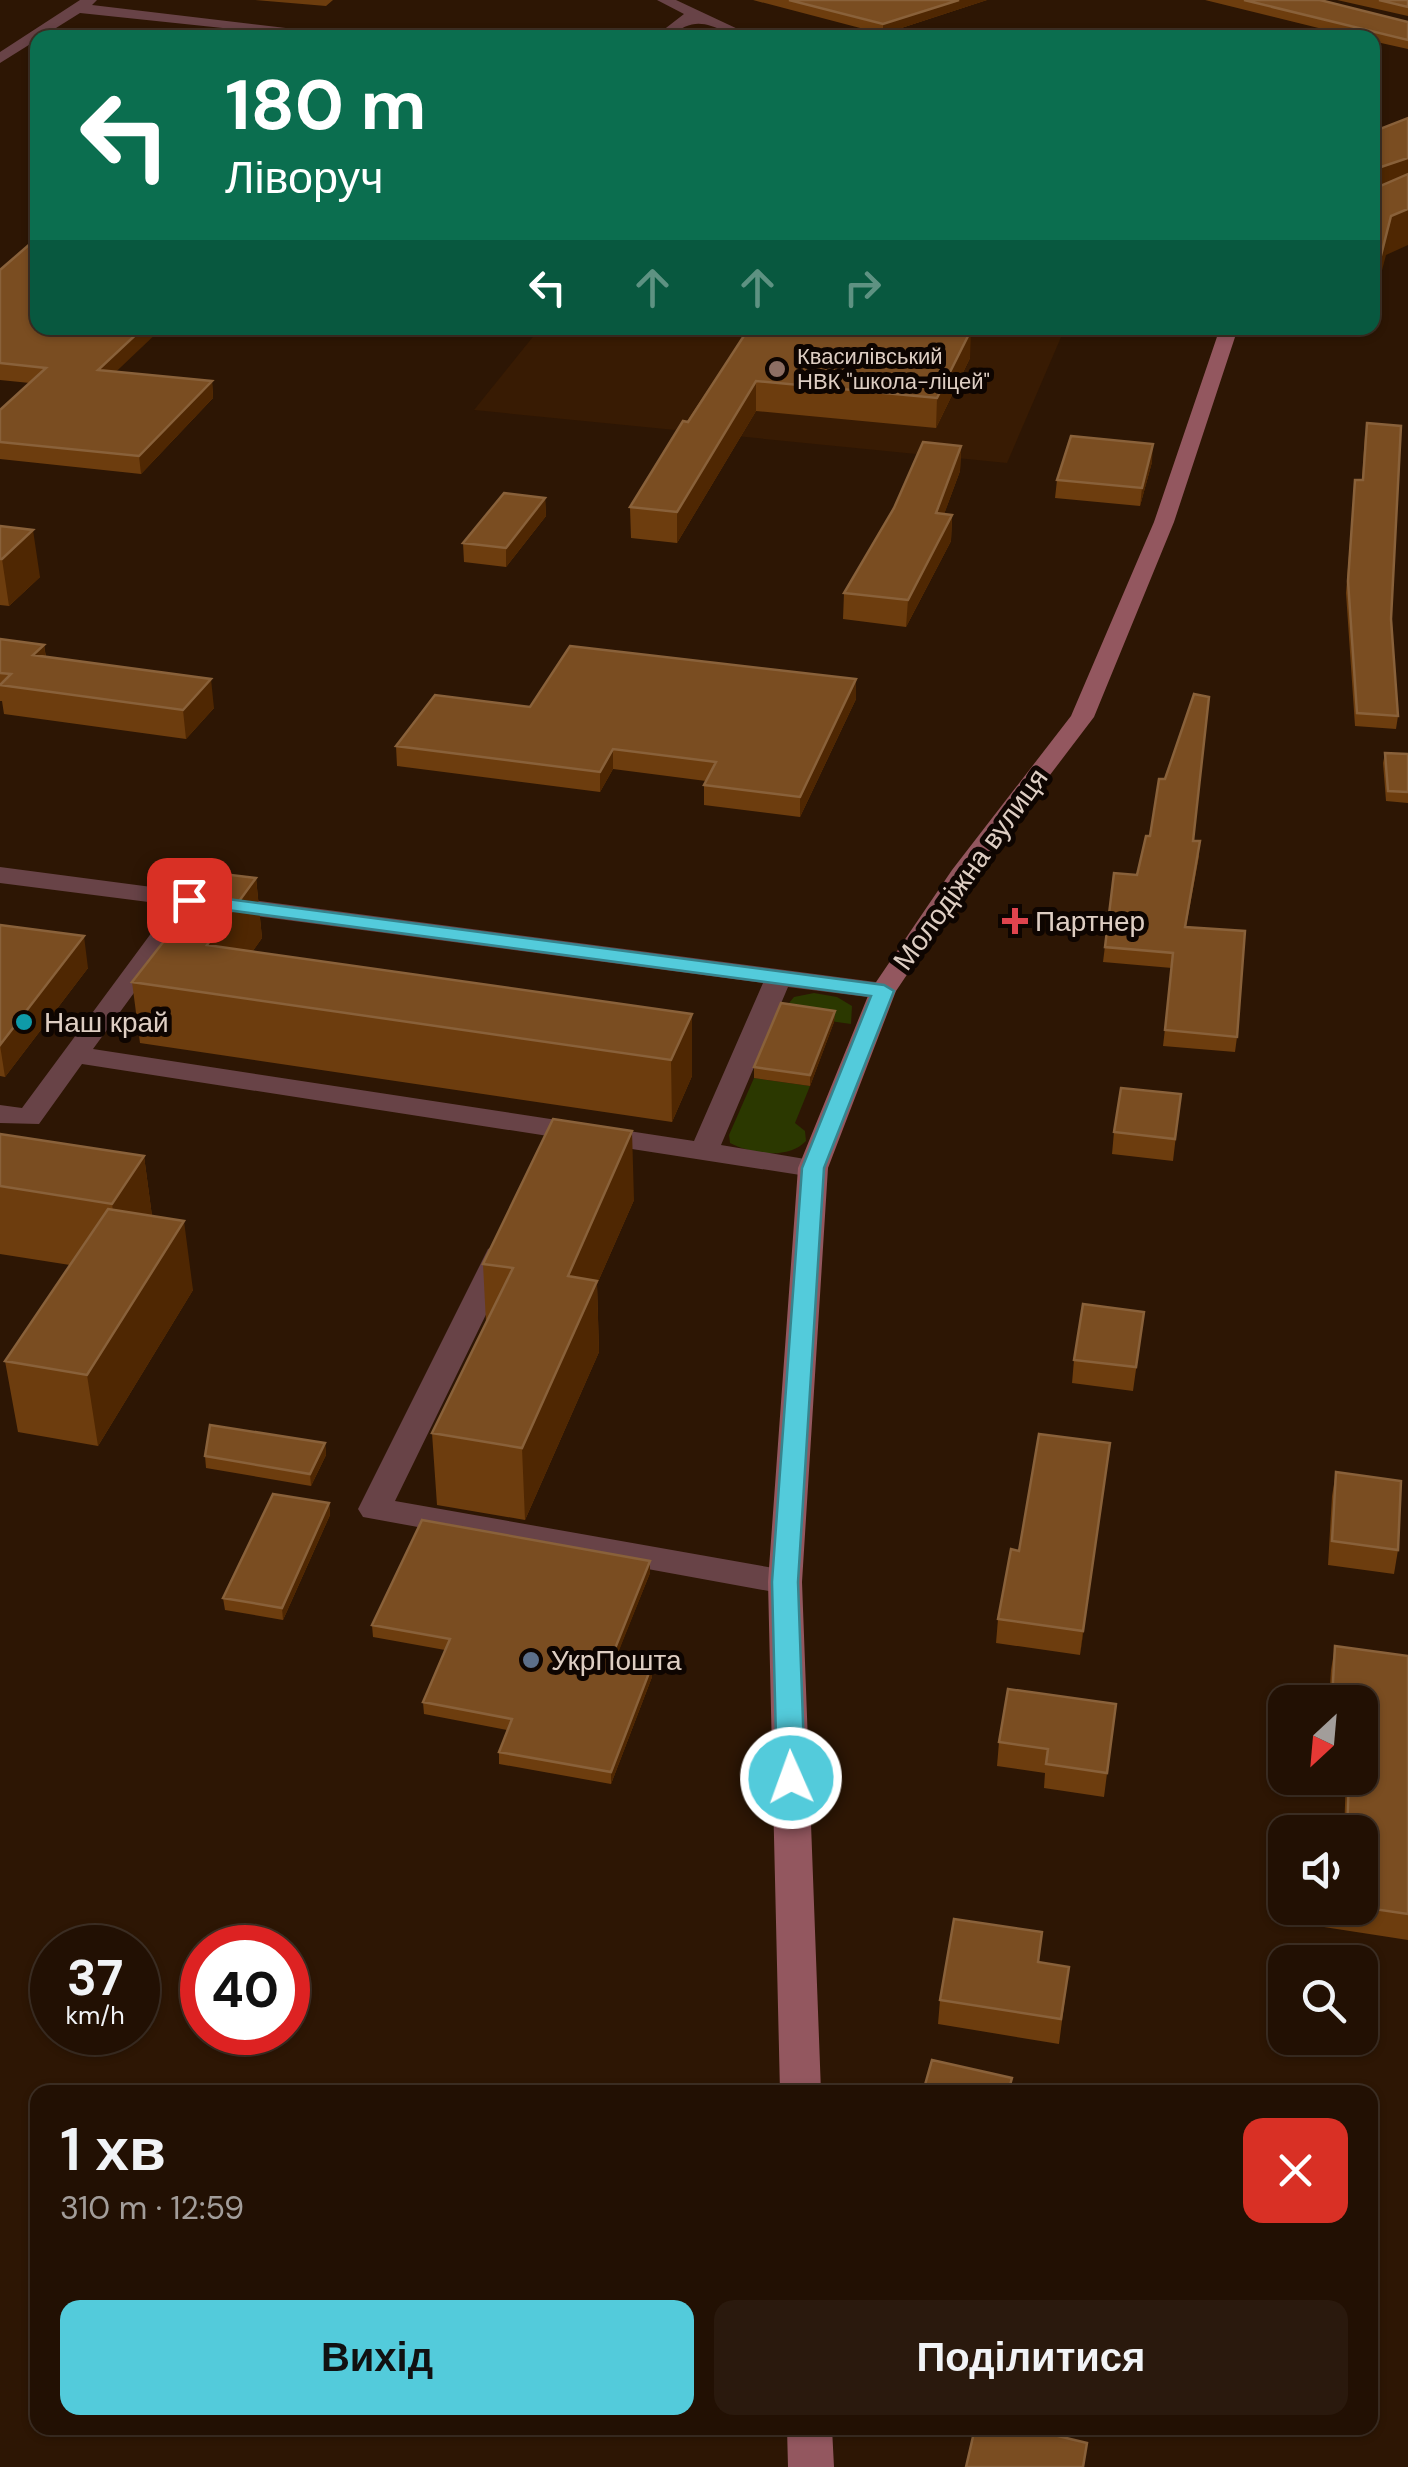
<!DOCTYPE html>
<html lang="uk">
<head>
<meta charset="utf-8">
<style>
  body { margin:0; font-family:"DM Sans",sans-serif; background:#2a190d; color:#f1f3f6; height:100vh; display:flex; flex-direction:column; font-size:38px; white-space:nowrap }
  * { box-sizing:border-box; margin:0 }
  p { font-size:32px; color:#a29d9a }
  .icon { flex:none; width:55px; height:55px; fill:none; stroke:currentColor; stroke-width:2; stroke-linecap:round; stroke-linejoin:round }
  .map { position:relative; flex:1; overflow:hidden }
  .panel { position:absolute; left:30px; top:2085px; width:1348px; height:350px; display:flex; flex-direction:column; background:#221003; border-radius:20px; box-shadow:0 2px 8px #0004,0 0 0 2px #3f3025 }
  .panel>* { flex:none }
  .hud { position:absolute; left:30px; top:30px; width:1350px; height:305px; border-radius:20px; box-shadow:0 2px 8px #0004,0 0 0 2px #3f3025; background:#0b6e4f; color:#fff; overflow:hidden }
  .needle { width:65px; rotate:206deg }
  .controls { position:absolute; left:1268px; top:1685px; display:grid; gap:20px }
  .controls a { display:grid; place-items:center; width:110px; height:110px; border-radius:20px; background:#221003; box-shadow:0 2px 8px #0004,0 0 0 2px #3f3025; font-size:50px }
  .speed { position:absolute; left:30px; top:1925px; display:flex; gap:20px; font-size:50px; font-weight:700; text-align:center }
  .speed>* { display:grid; place-content:center; width:130px; height:130px; border-radius:50%; background:#221003; box-shadow:0 2px 8px #0004,0 0 0 2px #3f3025; line-height:1 }
  .speed small { font-size:25px; font-weight:400 }
  .speed .limit { border:15px solid #d22; background:#fff; color:#111 }
  .pin { position:absolute; display:grid; place-items:center; width:85px; height:85px; color:#fff; margin:-42px; border-radius:20px; box-shadow:0 5px 15px #0006 }
  .me { position:absolute; width:110px; margin:-55px; rotate:358deg; stroke-linejoin:round; filter:drop-shadow(0 0 8px #0008) }
  .turn { display:flex; align-items:center; gap:35px; height:210px; padding:0 30px; font-size:45px }
  .turn .icon { width:130px; height:130px; stroke-width:2.5 }
  .turn b { display:block; font-size:70px; line-height:85px }
  .lanes { display:flex; align-items:center; height:95px; padding:0 30px; background:#0003; justify-content:center; gap:50px; direction:ltr }
  .lanes .off { opacity:.35 }
  .round { display:grid; place-items:center; flex:none; width:105px; height:105px; border-radius:20px; background:#2a190d }
  .overview { display:flex; align-items:center; justify-content:space-between; height:170px; padding:0 30px }
  h1 { font-size:60px; font-weight:600; line-height:75px }
  .cta { display:flex; gap:20px; margin-top:auto; padding:20px 30px }
  .cta a { flex:1; height:115px; border-radius:20px; background:#53cbdb; color:#111; font-size:40px; font-weight:600; line-height:115px; text-align:center }
  .cta a+a { background:#2a190d; color:#f1f3f6 }
  .map>svg:first-child { display:block }
  .built { fill:#381b03 }
  .green { fill:#2b3800 }
  .lines { fill:none; stroke-linecap:round; stroke-linejoin:round }
  .street { fill:#684347; fill-rule:evenodd }
  .secondary { fill:#93575f; fill-rule:evenodd }
  .wall { fill:#6d3d0e }
  .shaded-wall { fill:#4f2702 }
  .building { fill:#7a4d21; stroke:#89613a; stroke-width:2.5 }
  .route { fill:#53cbdb; stroke:#36848e; stroke-width:2.5 }
  .education-dot { fill:#8d6e63; stroke:#0e0501; stroke-width:4 }
  .health-dot { fill:#e0444e; stroke:#0e0501; stroke-width:4 }
  .culture-dot { fill:#0f9aa8; stroke:#0e0501; stroke-width:4 }
  .service-dot { fill:#5c6f8a; stroke:#0e0501; stroke-width:4 }
  .labels { text-anchor:middle; stroke-width:10; stroke-linejoin:round; paint-order:stroke }
  .far-poi-label { font-size:22px; fill:#decec3; stroke:#0e0501; text-anchor:start }
  .street-label { font-size:28px; fill:#decec3; stroke:#0e0501 }
  .poi-label { font-size:28px; fill:#decec3; stroke:#0e0501; text-anchor:start }
</style>
</head>
<body>
<div class="map">
<svg width="1408" height="2467" viewBox="0 0 1408 2467">
  <rect width="100%" height="100%" fill="#2d1604"/>
  <!-- built -->
  <path class="built" d="M540,328H1065L1007,463L474,410Z"/>
  <!-- green -->
  <path class="green" d="M814,993L837,997L852,1006L851,1024L780,1014L794,997Z
    M754,1078L810,1086L795,1123L805,1131L806,1141C788,1160 752,1154 730,1143L729,1135Z"/>
  <g class="lines">
    <!-- street -->
    <path class="street" d="M80,0H97L92,5L371,38H317L80,13L0,63V52Z
      M657,0H676L757,38C717,38 704,6 669,38H653L684,14Z
      M0,867L883,983L896,991L883,999L788,987L721,1145L823,1162L828,1168L823,1174L813,1177L82,1064L39,1124L0,1123V1105L22,1108L172,905L0,883ZM196,908L763,983L694,1141L93,1049Z
      M503,1240L518,1249L395,1501L785,1570L797,1574L802,1582L797,1590L785,1594L363,1517L358,1509L488,1249Z"/>
    <!-- secondary -->
    <path class="secondary" d="M1220,328H1238L1174,522L1094,717L971,879L896,991L828,1168L802,1582L821,2092H780L768,1582L798,1168L870,991L952,870L1071,716L1154,522Z
      M787,2428H832L834,2467H788Z"/>
  </g>
  <!-- wall -->
  <path class="wall" d="M255,0H333L326,6Z
    M753,0H987L883,34Z
    M1205,0H1320L1408,22V49L1372,41V38H1359Z
    M1337,0H1408V16Z
    M0,270L116,372L212,381L213,398L141,474L0,459V410L30,383L0,380Z
    M749,328L970,358L936,428L756,411L677,543L631,538L630,507Z
    M1318,328H1368L1367,332Z
    M1365,435L1391,619L1398,716L1396,729L1355,726L1346,593L1354,491L1362,480Z
    M961,446L960,471L944,514L952,515L951,541L906,627L843,619L844,593Z
    M1152,462L1140,506L1055,498L1057,480Z
    M545,498L546,516L506,567L464,562L463,543Z
    M0,526L40,577L9,606L0,605Z
    M0,639L44,645L46,657L214,708L186,739L4,714L2,701H0Z
    M856,699L800,817L704,805V785L706,781L613,769L600,792L397,766L396,746L530,707Z
    M1385,753L1408,754V803L1386,801L1383,763Z
    M1150,836L1193,841L1199,856L1186,927L1237,1037L1235,1052L1163,1046L1172,968L1103,962L1114,873L1137,875Z
    M256,878L262,938L252,952L692,1014V1076L672,1122L140,1043L132,982L166,938L162,905Z
    M0,925L88,968L5,1077L0,1076Z
    M835,1011L834,1022L810,1086L754,1078V1067Z
    M1181,1094L1173,1161L1112,1154L1114,1132Z
    M0,1134L144,1156L152,1216L193,1290L98,1446L18,1432L5,1361L70,1265L0,1254Z
    M634,1200L597,1284L599,1352L525,1520L437,1505L432,1433L486,1322L483,1264Z
    M1144,1312L1133,1391L1072,1383L1074,1360Z
    M325,1443L326,1455L311,1486L206,1468L205,1456Z
    M1107,1467L1080,1655L996,1643L998,1619L1019,1551Z
    M1336,1472L1398,1550L1394,1574L1328,1565L1332,1496Z
    M329,1503L330,1515L283,1620L225,1610L223,1598Z
    M650,1573L616,1657L652,1677L611,1784L499,1764V1752L507,1730L424,1714L423,1702L445,1650L373,1637L372,1625Z
    M1335,1646L1408,1656V1940L1298,1923L1299,1908H1360V1832H1344L1346,1778H1360V1702H1329L1331,1670Z
    M1116,1704L1104,1797L1044,1788L1045,1773L997,1766L999,1742Z
    M1039,1962L1069,1967L1059,2044L938,2024L940,2000Z"/>
  <!-- shaded-wall -->
  <path class="shaded-wall" d="M959,0H987L883,34V24Z
    M1408,158V194L1372,206L1375,169Z
    M1408,209V245L1386,255L1372,309V291L1391,216Z
    M143,328H162L100,387L98,370Z
    M971,330L970,358L936,428L937,398Z
    M212,381L213,398L141,474L139,456Z
    M756,381V411L677,543V512Z
    M1153,444L1152,462L1140,506L1142,488Z
    M961,446L960,471L935,539L936,513Z
    M545,498L546,516L506,567V548Z
    M952,515L951,541L906,627L908,600Z
    M33,530L40,577L9,606L2,559Z
    M44,645L48,673L33,655Z
    M211,679L214,708L186,739L183,710Z
    M856,679V699L800,817V797Z
    M613,749V769L600,792V772Z
    M256,878L262,938L222,995L207,945Z
    M84,936L88,968L5,1077L0,1045Z
    M835,1011L834,1022L810,1086V1075Z
    M692,1014V1076L672,1122L671,1060Z
    M632,1131L634,1200L597,1284L599,1352L525,1520L522,1448L568,1276Z
    M144,1156L153,1224L122,1274L112,1204Z
    M184,1221L193,1290L98,1446L87,1375Z
    M325,1443L326,1455L311,1486L310,1474Z
    M1110,1443L1107,1467L1080,1655L1083,1631Z
    M329,1503L330,1515L283,1620L282,1608Z
    M650,1561V1573L612,1668V1656Z
    M652,1665V1677L611,1784V1772Z"/>
  <!-- building -->
  <path class="building" d="M789,0H959L883,24Z
    M1244,0H1320L1408,22V40Z
    M1379,0H1408V7Z
    M1408,118V158L1375,169L1376,188L1408,174V209L1391,216L1372,291V132Z
    M38,237V328H143L98,370L212,381L139,456L0,442V410L46,368L0,363V270Z
    M749,328H952L971,330L937,398L756,381L677,512L630,507L683,421L688,422Z
    M1367,423L1401,426L1391,619L1398,716L1357,713L1348,581L1355,480H1363Z
    M1071,436L1153,444L1142,488L1057,480Z
    M923,442L961,446L936,513L952,515L908,600L844,593L894,508Z
    M504,493L545,498L506,548L463,543Z
    M0,526L33,530L2,559H0Z
    M0,639L44,645L33,655L211,679L183,710L0,685L11,674L0,673Z
    M570,646L856,679L800,797L704,785L716,762L613,749L600,772L396,746L435,695L530,707Z
    M1194,694L1209,697L1193,841H1200L1185,927L1245,931L1237,1037L1165,1030L1173,953L1105,947L1114,873L1137,875L1146,836H1150L1159,779H1165Z
    M1385,753L1408,754V792L1388,791Z
    M189,870L256,878L207,945L692,1014L671,1060L132,982L189,909L162,905Z
    M0,925L84,936L0,1045Z
    M781,1003L835,1011L810,1075L754,1067Z
    M1121,1088L1181,1094L1175,1139L1114,1132Z
    M553,1119L632,1131L568,1276L597,1281L522,1448L432,1433L513,1268L483,1264Z
    M0,1134L144,1156L112,1204L0,1186Z
    M108,1209L184,1221L87,1375L5,1361Z
    M1083,1304L1144,1312L1136,1367L1074,1360Z
    M210,1425L325,1443L310,1474L205,1456Z
    M1039,1434L1110,1443L1083,1631L998,1619L1011,1549L1019,1551Z
    M1336,1472L1401,1481L1398,1550L1332,1541Z
    M273,1494L329,1503L282,1608L223,1598Z
    M422,1520L650,1561L612,1656L652,1665L611,1772L499,1752L512,1719L423,1702L450,1639L372,1625Z
    M1335,1646L1408,1656V1914L1360,1907V1832H1347L1349,1778H1360V1702L1332,1700Z
    M1008,1689L1116,1704L1107,1773L1046,1764L1048,1749L999,1742Z
    M954,1919L1042,1932L1038,1962L1069,1967L1061,2019L940,2000Z
    M932,2060L1012,2078L1008,2092H923Z
    M975,2428H1025L1087,2443L1083,2467H966Z"/>
  <!-- route -->
  <path class="route" d="M189,894L884,985L894,991L824,1168L798,1582L805,1778L801,1786L791,1789L777,1778L772,1582L802,1168L871,996L182,904V896Z"/>
  <!-- markers -->
  <circle class="education-dot" cx="777" cy="369" r="10"/>
  <path class="health-dot" d="M1010 906h10v10h10v10h-10v10h-10v-10h-10v-10h10z"/>
  <circle class="culture-dot" cx="24" cy="1022" r="10"/>
  <circle class="service-dot" cx="531" cy="1660" r="10"/>
  <g class="labels">
    <!-- far-poi labels -->
    <g class="far-poi-label">
      <text x="797" y="364">Квасилівський<tspan x="797" dy="25">НВК "школа-ліцей"</tspan></text>
    </g>
    <!-- street labels -->
    <g class="street-label">
      <text transform="translate(970 869) rotate(-54)" y="10">Молодіжна вулиця</text>
    </g>
    <!-- poi labels -->
    <g class="poi-label">
      <text x="1035" y="931">Партнер</text>
      <text x="44" y="1032">Наш край</text>
      <text x="551" y="1670">УкрПошта</text>
    </g>
  </g>
</svg>
<div class="controls">
<a><svg class="needle" viewBox="-14 -14 28 28"><path d="M0-13l5 13h-10z" fill="#e53935"/><path d="M0 13l5-13h-10z" fill="#a29d9a"/></svg></a>
<a><svg class="icon" aria-label="sound" viewBox="0 0 24 24"><path d="M4 9h4l5-4v14l-5-4H4zM17 9q2 3 0 6"/></svg></a>
<a><svg class="icon" aria-label="search" viewBox="0 0 24 24"><circle cx="10" cy="10" r="6"/><path d="M15 15l6 6"/></svg></a>
</div>
<div class="speed"><div>37<small>km/h</small></div><div class="limit">40</div></div>
<div class="pin" style="left:189px;top:900px;background:#d93025"><svg class="icon" aria-label="arrive" viewBox="0 0 24 24"><path d="M6 21V4h12l-3 4 3 4H6"/></svg></div>
<svg class="me" style="left:791px;top:1778px" viewBox="-20 -20 40 40"><circle r="17" fill="#53cbdb" stroke="#fff" stroke-width="3"/><path d="M0-11L8 9 0 5-8 9z" fill="#fff"/></svg>
<div class="hud">
<div class="turn"><svg class="icon" aria-label="left" viewBox="0 0 24 24"><path d="M17 20v-9H6M10 6l-5 5 5 5"/></svg><div><b>180 m</b>Ліворуч</div></div>
<div class="lanes"><svg class="icon" aria-label="left" viewBox="0 0 24 24"><path d="M17 20v-9H6M10 6l-5 5 5 5"/></svg><svg class="icon off" aria-label="ahead" viewBox="0 0 24 24"><path d="M12 20V5M6 11l6-6 6 6"/></svg><svg class="icon off" aria-label="ahead" viewBox="0 0 24 24"><path d="M12 20V5M6 11l6-6 6 6"/></svg><svg class="icon off" aria-label="right" viewBox="0 0 24 24"><path d="M7 20v-9h11M14 6l5 5-5 5"/></svg></div>
</div>
<section class="panel">
<div class="overview"><div><h1>1 хв</h1><p>310 m · 12:59</p></div><a class="round" style="background:#d93025;color:#fff"><svg class="icon" aria-label="close" viewBox="0 0 24 24"><path d="M6 6l12 12M18 6L6 18"/></svg></a></div>
<div class="cta"><a>Вихід</a><a>Поділитися</a></div>
</section>
</div>
</body>
</html>
